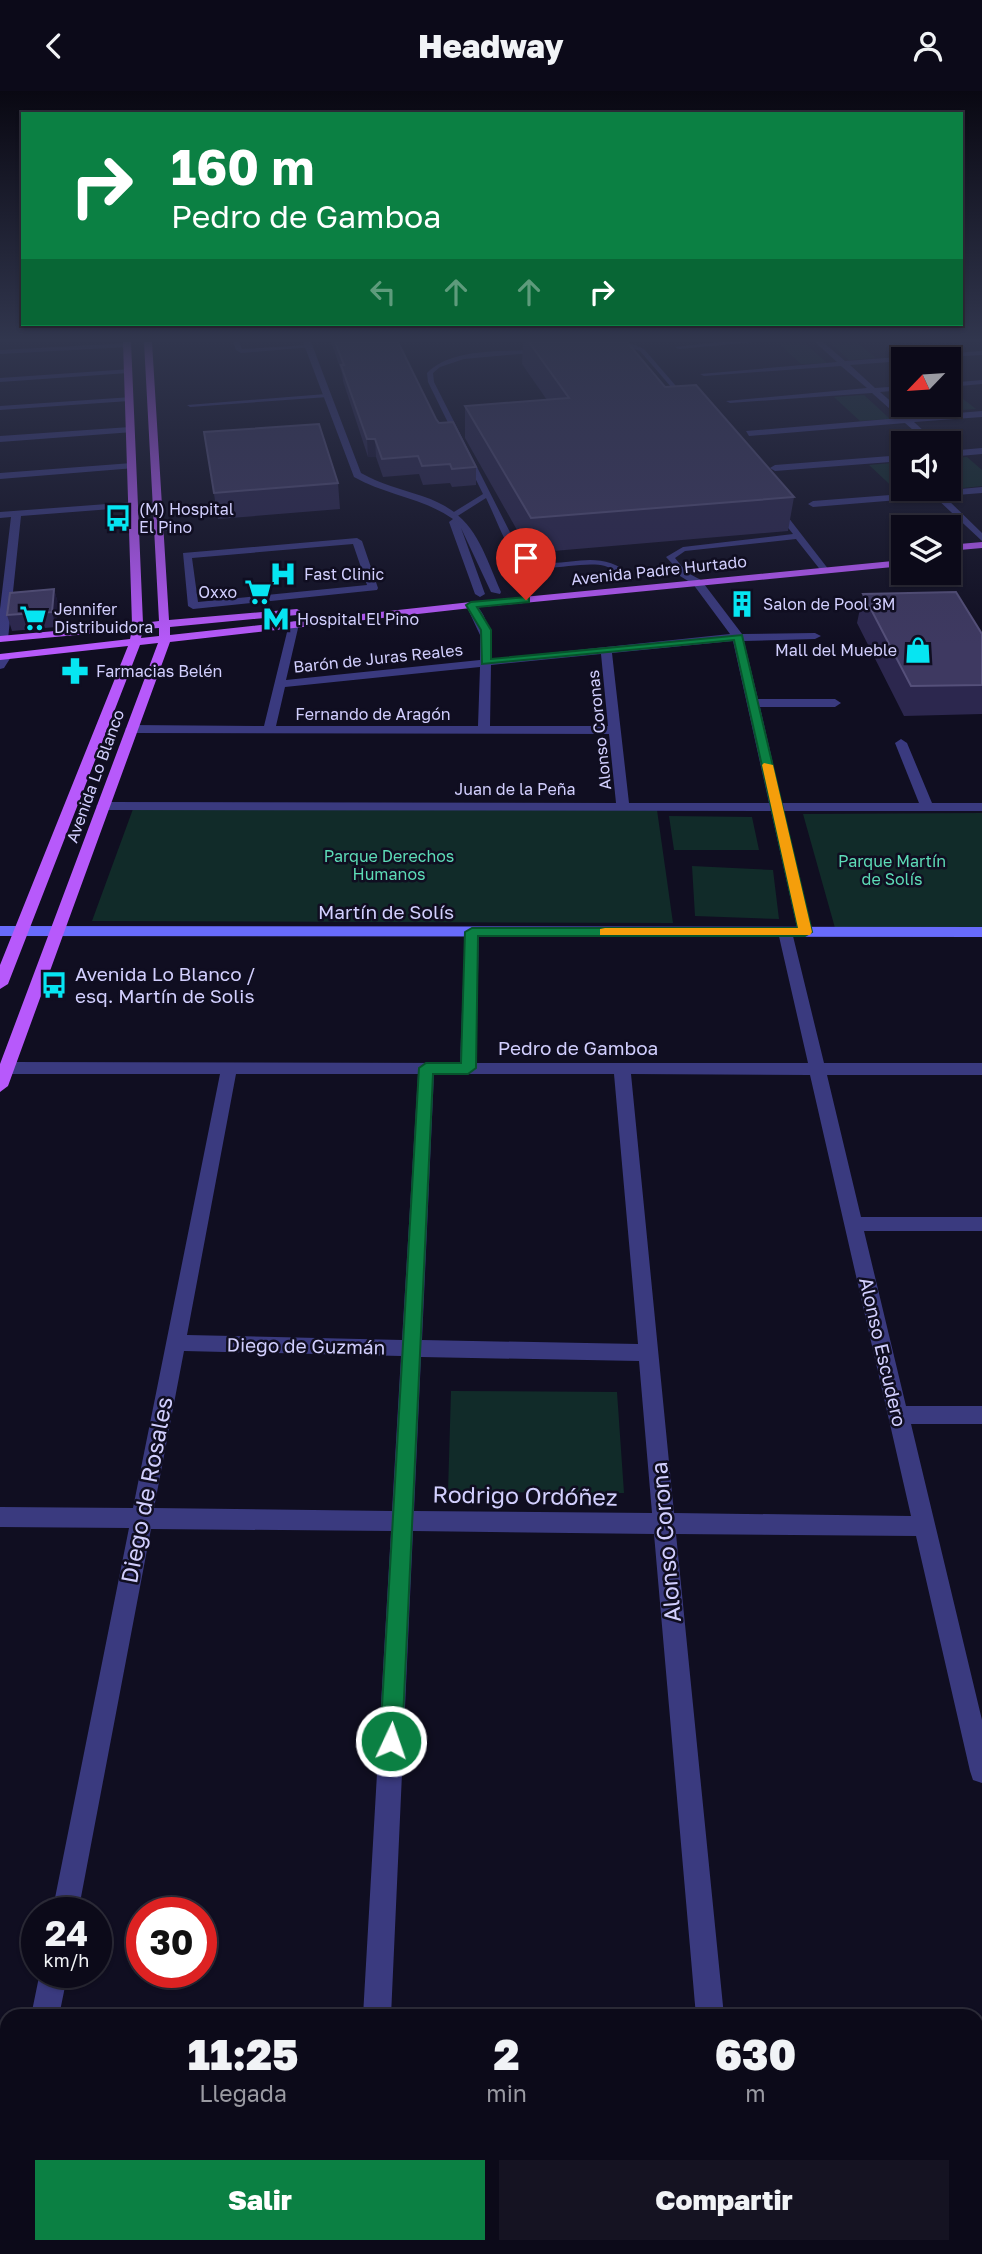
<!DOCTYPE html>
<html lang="es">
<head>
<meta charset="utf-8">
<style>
  body { margin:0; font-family:"Golos Text",sans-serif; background:#151322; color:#f1f3f6; height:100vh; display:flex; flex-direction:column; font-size:26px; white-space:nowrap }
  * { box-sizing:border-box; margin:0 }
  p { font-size:23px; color:#9a9aa2 }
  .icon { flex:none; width:38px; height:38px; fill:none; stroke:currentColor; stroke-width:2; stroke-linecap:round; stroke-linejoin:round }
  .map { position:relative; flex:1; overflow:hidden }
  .side { position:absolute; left:0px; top:1918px; width:984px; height:245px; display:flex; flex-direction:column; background:#0c0a19; border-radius:21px 21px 0 0; box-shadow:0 2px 5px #0004,0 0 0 2px #2c2b38 }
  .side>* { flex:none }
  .top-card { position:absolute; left:21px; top:21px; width:942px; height:214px; border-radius:0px; box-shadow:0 2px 5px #0004,0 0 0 2px #2c2b38; background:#0b8043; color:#fff; overflow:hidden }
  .needle { width:46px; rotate:245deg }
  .controls { position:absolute; left:891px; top:256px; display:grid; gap:14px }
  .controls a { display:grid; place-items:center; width:70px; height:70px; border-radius:0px; background:#0c0a19; box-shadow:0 2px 5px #0004,0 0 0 2px #2c2b38; font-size:35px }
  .speed { position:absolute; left:21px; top:1806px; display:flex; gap:14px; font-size:35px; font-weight:700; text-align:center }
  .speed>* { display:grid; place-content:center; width:91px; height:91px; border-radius:50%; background:#0c0a19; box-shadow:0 2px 5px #0004,0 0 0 2px #2c2b38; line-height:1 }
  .speed small { font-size:18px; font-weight:400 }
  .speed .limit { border:10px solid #d22; background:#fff; color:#111 }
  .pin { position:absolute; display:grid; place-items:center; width:60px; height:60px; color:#fff; margin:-72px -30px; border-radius:50% 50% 50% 0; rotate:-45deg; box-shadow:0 0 7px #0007 }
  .pin .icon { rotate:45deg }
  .me { position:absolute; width:77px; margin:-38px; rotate:3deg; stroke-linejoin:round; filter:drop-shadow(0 0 5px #0008) }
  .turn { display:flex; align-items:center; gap:24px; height:147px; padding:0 35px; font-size:32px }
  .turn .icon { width:91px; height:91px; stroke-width:2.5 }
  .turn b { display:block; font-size:49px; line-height:60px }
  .lanes { display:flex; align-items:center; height:66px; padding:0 35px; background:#0003; justify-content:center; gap:35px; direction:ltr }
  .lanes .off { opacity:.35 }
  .eta { display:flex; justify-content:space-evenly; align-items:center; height:119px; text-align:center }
  .eta b { font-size:42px; font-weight:800; line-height:49px }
  .button { display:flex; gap:14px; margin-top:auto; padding:14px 35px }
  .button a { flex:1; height:80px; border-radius:0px; background:#0b8043; color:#fff; font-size:28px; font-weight:800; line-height:80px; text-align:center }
  .button a+a { background:#151322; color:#f1f3f6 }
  header { display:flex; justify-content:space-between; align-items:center; height:91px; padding:0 35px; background:#0c0a19; font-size:32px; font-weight:800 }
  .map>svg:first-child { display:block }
  .green { fill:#112b29 }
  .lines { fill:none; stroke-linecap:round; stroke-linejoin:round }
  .lane { fill:#3a3a7f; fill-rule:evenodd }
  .street { fill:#3a3a7f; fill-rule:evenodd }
  .secondary { fill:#686bfb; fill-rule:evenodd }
  .primary { fill:#b759fb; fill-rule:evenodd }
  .wall { fill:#2c274e }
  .shaded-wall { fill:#1a1534 }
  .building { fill:#3e3961; stroke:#55507a; stroke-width:2 }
  .route { fill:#0b8043; stroke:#07532c; stroke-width:2 }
  .slow { fill:#f59e0b }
  .labels { text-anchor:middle; stroke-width:5; stroke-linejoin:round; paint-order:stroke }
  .far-poi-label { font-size:16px; fill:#d2cffe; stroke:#100e21; text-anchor:start }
  .far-street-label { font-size:16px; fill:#d2cffe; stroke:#100e21 }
  .far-park-label { font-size:16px; fill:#5ddcb7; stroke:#100e21 }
  .street-label { font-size:19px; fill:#d2cffe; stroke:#100e21 }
  .poi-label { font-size:19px; fill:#d2cffe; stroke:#100e21; text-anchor:start }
  .near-street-label { font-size:23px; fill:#d2cffe; stroke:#100e21 }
</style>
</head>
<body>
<header><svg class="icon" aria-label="back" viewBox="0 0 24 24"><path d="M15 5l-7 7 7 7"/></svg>Headway<svg class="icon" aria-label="person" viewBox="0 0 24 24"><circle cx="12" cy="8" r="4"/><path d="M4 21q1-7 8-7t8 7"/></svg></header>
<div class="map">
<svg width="982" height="2163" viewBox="0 0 982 2163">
  <rect width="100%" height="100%" fill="#100e21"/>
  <!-- green -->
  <path class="green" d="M777,251H804L827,272L801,273Z
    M829,251H856L876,267L849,269Z
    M949,297L976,318L914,322L903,313H948Z
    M864,304L890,328L860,330L834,306Z
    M967,366L982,379V395L945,399L948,397L953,367Z
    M903,371V397H912L908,402L900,403L869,374Z
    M133,718L657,719L673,832L92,830Z
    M982,722V836L835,837L803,723Z
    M669,725L752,726L759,759H674Z
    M692,775L773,779L779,828L695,825Z
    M451,1300L617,1301L624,1402L448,1401Z"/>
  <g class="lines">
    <!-- lane -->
    <path class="lane" d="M233,251H239L242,258L309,254L312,256L241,262L236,259Z
      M612,253H632L644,258L688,309V311H684L640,260L631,257L610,256Z
      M497,260L539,259L542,261L464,268L440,276L433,282L434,291L522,465C561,486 593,450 633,486V490H627C620,483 614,478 605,475C580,468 533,488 515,466C505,453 494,423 486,407L456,426L449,424L483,403L428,291L427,282C445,264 472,262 497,260Z
      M326,303L328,306L190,316L187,314Z
      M775,417H781L829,479L828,481H822L796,448L685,460L675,467L688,483L684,485L666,466L683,456L793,443L774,419Z
      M179,434H182V438L159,440L155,438Z"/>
    <!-- street -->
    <path class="street" d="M303,251H311L361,382C380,393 401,398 422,405C474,422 481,455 501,501L500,503L491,501L461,437L485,503L480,506L475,503L449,431L453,428C423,407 386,404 354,386Z
      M719,251H754L679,258L675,256Z
      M815,251H823L845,270L982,260V264L903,268V270L850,274L875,297L903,295V299L880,301L909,326L982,320V326L914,331L937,352H928L905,332L749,345L746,340L900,327L872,302L730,312L726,310L867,297L841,275L704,285L700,283L837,271Z
      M130,252L127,256L0,263V259Z
      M131,278L128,282L0,291V287Z
      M982,289V293L948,296V292Z
      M132,306L129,310L0,319V315Z
      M130,336L133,341L0,351V345Z
      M982,357V363L948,366V360Z
      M903,364V370L775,380L770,377L775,374Z
      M132,372L135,373V377L0,388V382Z
      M982,396V402L944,405L982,442V450L935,406L813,416L808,413L813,410L929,401L928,397L939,400Z
      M134,411L137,412V416L21,425L8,548L0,551V518L11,426L0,427V421Z
      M357,447L362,450L378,497L377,499L193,518L188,515L183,462ZM353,453L367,494L198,511L192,467Z
      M684,480L701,489L742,543L815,542L821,545L815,548L744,550L758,608H835L841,612L835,616H760L782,712H919L895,652L901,648L907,652L932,712H982V720H784L812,841L810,844L805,846L798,841L771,720L103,719L96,715L103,711L616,712L609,643L131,642L125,638L131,634L264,635L289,533L294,530L299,533L286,589L480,569V544L466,514L471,511C489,520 491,550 491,568L730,543L693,493L680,485V481ZM733,550L769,712H629L612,562ZM601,563L608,635H490L491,574ZM480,576L478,635H276L285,596Z
      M5,563L11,566L4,577L0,578V565Z
      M472,836L479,841L476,972H808L778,841L785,836L792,841L824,972H982V984H827L861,1126H982V1140H864L906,1315H982V1333H911L982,1629V1692L973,1689L970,1680L916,1445L676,1443L724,1925H696L654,1443L413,1440L391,1925H363L391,1440L151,1438L78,1822H52L129,1437L0,1436V1416L133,1417L220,983H7L1,981L0,975L7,971L460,972L465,841ZM236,983H418L402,1249L187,1244ZM434,983H614L638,1253L422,1249ZM631,983L810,984L911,1425L674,1422ZM184,1260L401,1265L392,1420L154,1417ZM421,1266L639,1270L652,1422L414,1420Z
      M40,1881H68L59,1925H31Z
      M0,1986H7V2014H0Z
      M976,1991H982V2019H976Z
      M350,2156H380L379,2163H349Z
      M717,2156H747V2163H717Z"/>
    <!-- secondary -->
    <path class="secondary" d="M0,835L982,836V846L0,845Z"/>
    <!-- primary -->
    <path class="primary" d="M123,251H131L143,532L159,530L144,251H152L169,529L297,518L302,521L297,524L170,536V544L471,511L903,469V475L471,517L170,551L8,995L0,1001V973L158,552L140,554L8,893L0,898V874L128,555L0,569V563L130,548L132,539L0,551V545L132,533ZM159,537V545L141,547L143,538Z
      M982,451V457L948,460V454Z"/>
  </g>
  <!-- wall -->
  <path class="wall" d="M331,251H398L436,328L476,376V394L452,396L450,392L423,394L419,383L383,386L376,366H368L343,290L342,282Z
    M523,251H627L665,296L794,406L788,440L530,462L465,347V315L547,309L522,273Z
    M204,341L338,392L340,418L218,428Z
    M54,498L58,513L56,536L12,540L7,524Z
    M863,503L982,543V623L904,625L857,532Z"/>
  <!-- shaded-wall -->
  <path class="shaded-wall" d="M367,348H375L376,366H368Z
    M54,498L58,513L56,536L52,521Z"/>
  <!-- building -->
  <path class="building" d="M335,251H398L436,328L439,332L453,331L476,376L452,378L450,373L422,375L418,365L382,368L375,348H367L341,274H344Z
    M529,251H627L665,296L696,294L794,406L531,427L465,315L569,307Z
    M319,333L338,392L214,402L204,341Z
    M54,498L52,521L7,524L10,502Z
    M956,501L982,543V594L911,595L863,503Z"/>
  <!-- sky -->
  <linearGradient id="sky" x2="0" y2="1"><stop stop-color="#090812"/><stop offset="0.45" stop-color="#31364e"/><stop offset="1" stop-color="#31364e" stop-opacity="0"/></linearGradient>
  <rect width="982" height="554" fill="url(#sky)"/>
  <!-- route -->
  <path class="route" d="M526,506L529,507V511L477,516L491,539V568L742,544L812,841L805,845H478L476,977L468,983H433L402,1650L399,1658L391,1661L383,1658L380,1650L419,977L426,972H461L465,841L472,837H798L734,549L482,573L481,539L466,514L471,511Z"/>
  <!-- slow -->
  <path class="slow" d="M764,672L773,674L812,841L810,844H600V838L605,837H798L762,674Z"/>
  <!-- icons -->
  <defs>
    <symbol id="bus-bare" viewBox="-9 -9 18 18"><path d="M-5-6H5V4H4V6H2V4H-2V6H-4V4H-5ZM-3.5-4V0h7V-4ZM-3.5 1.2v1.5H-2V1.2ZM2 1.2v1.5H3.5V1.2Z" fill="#06e5f2" stroke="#100e21" stroke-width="2.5" paint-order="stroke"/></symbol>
    <symbol id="hospital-bare" viewBox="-9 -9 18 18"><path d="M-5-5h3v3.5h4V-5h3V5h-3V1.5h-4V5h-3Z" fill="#06e5f2" stroke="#100e21" stroke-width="2.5" paint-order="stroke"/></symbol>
    <symbol id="supermarket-bare" viewBox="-9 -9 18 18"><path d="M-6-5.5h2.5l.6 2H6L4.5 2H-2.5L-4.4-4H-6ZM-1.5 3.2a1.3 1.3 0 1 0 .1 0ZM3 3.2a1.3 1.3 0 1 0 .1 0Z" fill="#06e5f2" stroke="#100e21" stroke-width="2.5" paint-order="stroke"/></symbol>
    <symbol id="building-bare" viewBox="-9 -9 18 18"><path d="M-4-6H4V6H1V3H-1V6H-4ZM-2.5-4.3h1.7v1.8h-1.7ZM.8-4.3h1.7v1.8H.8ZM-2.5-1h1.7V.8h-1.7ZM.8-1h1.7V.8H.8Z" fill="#06e5f2" stroke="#100e21" stroke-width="2.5" paint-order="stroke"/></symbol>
    <symbol id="metro-bare" viewBox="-9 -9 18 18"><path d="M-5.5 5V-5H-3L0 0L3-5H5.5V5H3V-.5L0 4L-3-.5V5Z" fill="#06e5f2" stroke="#100e21" stroke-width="2.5" paint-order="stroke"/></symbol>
    <symbol id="shop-bare" viewBox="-9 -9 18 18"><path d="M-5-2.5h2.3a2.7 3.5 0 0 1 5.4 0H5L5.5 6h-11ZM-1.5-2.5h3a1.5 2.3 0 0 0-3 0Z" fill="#06e5f2" stroke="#100e21" stroke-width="2.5" paint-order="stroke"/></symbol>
    <symbol id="pharmacy-bare" viewBox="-9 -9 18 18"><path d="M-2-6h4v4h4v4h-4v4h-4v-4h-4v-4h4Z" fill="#06e5f2" stroke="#100e21" stroke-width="2.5" paint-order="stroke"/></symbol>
  </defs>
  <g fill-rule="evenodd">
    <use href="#bus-bare" x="99" y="408" width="38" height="38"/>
    <use href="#hospital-bare" x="264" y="464" width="38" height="38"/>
    <use href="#supermarket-bare" x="239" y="482" width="38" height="38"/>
    <use href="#building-bare" x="723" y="494" width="38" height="38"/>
    <use href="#supermarket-bare" x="14" y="508" width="38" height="38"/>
    <use href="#metro-bare" x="257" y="509" width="38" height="38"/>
    <use href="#shop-bare" x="899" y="540" width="38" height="38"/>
    <use href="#pharmacy-bare" x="56" y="561" width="38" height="38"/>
    <use href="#bus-bare" x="35" y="875" width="38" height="38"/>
  </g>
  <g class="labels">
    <!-- far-poi labels -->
    <g class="far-poi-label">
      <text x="139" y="424">(M) Hospital<tspan x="139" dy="18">El Pino</tspan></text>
      <text x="304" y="489">Fast Clinic</text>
      <text x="237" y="507" text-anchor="end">Oxxo</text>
      <text x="763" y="519">Salon de Pool 3M</text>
      <text x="54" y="524">Jennifer<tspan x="54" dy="18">Distribuidora</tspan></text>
      <text x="297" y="534">Hospital El Pino</text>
      <text x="897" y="565" text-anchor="end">Mall del Mueble</text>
      <text x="96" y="586">Farmacias Belén</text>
    </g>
    <!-- far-street labels -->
    <g class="far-street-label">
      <text transform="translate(659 479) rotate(-6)" y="6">Avenida Padre Hurtado</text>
      <text transform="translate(378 567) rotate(-6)" y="6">Barón de Juras Reales</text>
      <text x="373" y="629">Fernando de Aragón</text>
      <text transform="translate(599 639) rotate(-96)" y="6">Alonso Coronas</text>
      <text transform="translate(95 685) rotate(-70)" y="6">Avenida Lo Blanco</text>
      <text x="515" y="704">Juan de la Peña</text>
    </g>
    <!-- far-park labels -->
    <g class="far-park-label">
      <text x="389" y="771">Parque Derechos<tspan x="389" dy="18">Humanos</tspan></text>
      <text x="892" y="776">Parque Martín<tspan x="892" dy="18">de Solís</tspan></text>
    </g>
    <!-- street labels -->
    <g class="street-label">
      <text x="386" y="828">Martín de Solís</text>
      <text x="578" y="964">Pedro de Gamboa</text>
      <text transform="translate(306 1255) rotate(1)" y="7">Diego de Guzmán</text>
      <text transform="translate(883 1261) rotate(77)" y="7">Alonso Escudero</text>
    </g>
    <!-- poi labels -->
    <g class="poi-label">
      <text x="75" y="890">Avenida Lo Blanco /<tspan x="75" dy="22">esq. Martín de Solis</tspan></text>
    </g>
    <!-- near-street labels -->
    <g class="near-street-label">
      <text transform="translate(147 1399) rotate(-79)" y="8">Diego de Rosales</text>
      <text transform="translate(525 1405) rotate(1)" y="8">Rodrigo Ordóñez</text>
      <text transform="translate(666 1451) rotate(-95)" y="8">Alonso Corona</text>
    </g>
  </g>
</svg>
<div class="controls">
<a><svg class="needle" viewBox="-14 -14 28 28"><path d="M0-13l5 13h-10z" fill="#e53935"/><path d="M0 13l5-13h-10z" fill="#9a9aa2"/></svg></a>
<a><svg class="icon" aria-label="sound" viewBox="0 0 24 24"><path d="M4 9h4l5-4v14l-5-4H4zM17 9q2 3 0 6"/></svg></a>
<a><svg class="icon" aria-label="layers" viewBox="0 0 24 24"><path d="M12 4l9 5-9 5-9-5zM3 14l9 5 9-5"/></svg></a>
</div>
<div class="speed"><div>24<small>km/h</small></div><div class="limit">30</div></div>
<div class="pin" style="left:526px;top:509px;background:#d93025"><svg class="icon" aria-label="arrive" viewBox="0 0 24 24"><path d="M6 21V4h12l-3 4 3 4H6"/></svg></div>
<svg class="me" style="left:391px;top:1650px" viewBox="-20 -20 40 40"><circle r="17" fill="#0b8043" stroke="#fff" stroke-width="3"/><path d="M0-11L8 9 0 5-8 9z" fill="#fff"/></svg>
<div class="top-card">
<div class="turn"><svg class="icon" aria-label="right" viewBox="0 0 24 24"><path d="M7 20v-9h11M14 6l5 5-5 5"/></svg><div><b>160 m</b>Pedro de Gamboa</div></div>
<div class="lanes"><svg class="icon off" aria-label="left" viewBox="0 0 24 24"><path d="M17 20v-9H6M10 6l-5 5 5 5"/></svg><svg class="icon off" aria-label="ahead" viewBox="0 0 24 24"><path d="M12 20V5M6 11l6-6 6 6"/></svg><svg class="icon off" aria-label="ahead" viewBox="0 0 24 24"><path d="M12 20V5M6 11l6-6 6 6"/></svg><svg class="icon" aria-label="right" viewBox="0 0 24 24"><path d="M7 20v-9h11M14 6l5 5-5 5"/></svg></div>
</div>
<section class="side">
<div class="eta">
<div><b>11:25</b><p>Llegada</p></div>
<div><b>2</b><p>min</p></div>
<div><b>630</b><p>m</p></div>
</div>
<div class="button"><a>Salir</a><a>Compartir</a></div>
</section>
</div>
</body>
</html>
